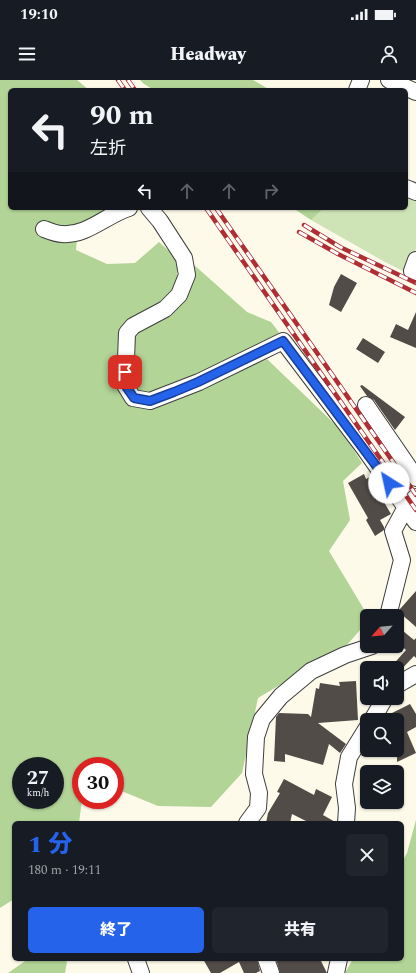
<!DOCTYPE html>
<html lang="ja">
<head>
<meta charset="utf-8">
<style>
  body { margin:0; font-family:Spectral,"Noto Sans JP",serif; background:#20242c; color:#f1f3f6; height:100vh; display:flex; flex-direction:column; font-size:15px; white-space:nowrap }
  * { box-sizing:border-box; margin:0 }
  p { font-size:13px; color:#9ea1a6 }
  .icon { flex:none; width:22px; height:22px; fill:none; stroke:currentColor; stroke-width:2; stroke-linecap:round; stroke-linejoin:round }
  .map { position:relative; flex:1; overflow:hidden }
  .sheet { position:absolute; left:12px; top:741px; width:392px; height:140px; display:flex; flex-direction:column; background:#171b24; border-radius:6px; box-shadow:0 1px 3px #0004 }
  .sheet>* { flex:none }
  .banner { position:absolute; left:8px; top:8px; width:400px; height:122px; border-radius:6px; box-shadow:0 1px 3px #0004; background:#171b24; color:#f1f3f6; overflow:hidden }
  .needle { width:26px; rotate:243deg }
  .buttons { position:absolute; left:360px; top:529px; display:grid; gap:8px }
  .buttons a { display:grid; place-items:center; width:44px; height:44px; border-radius:6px; background:#171b24; box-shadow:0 1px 3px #0004; font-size:20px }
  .speed { position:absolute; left:12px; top:677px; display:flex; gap:8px; font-size:20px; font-weight:700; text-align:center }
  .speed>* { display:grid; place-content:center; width:52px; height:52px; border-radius:50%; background:#171b24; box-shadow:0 1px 3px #0004; line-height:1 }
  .speed small { font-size:10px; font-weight:400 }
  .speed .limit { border:6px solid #d22; background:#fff; color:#111 }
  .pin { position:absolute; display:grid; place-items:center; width:34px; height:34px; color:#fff; margin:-17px; border-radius:8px; box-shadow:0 2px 6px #0006 }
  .me { position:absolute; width:44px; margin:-22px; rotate:325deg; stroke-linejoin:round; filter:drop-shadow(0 0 3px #0008) }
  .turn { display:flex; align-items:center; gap:14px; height:84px; padding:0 16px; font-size:18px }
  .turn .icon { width:52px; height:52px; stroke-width:2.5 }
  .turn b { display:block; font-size:28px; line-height:34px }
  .lanes { display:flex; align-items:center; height:38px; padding:0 16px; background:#0003; justify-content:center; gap:20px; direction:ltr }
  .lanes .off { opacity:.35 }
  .round { display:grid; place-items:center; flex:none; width:42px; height:42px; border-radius:6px; background:#20242c }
  .overview { display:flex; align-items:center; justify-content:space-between; height:68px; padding:0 16px }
  h1 { font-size:24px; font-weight:800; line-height:30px; color:#2563eb }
  .action { display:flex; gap:8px; margin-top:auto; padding:8px 16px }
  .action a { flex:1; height:46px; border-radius:6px; background:#2563eb; color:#fff; font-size:16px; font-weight:800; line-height:46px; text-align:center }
  .action a+a { background:#20242c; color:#f1f3f6 }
  .status { display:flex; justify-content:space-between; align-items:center; height:28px; padding:0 20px; background:#171b24; direction:ltr }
  .status svg { height:11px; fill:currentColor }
  header { display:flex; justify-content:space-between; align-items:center; height:52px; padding:0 16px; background:#171b24; font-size:18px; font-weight:800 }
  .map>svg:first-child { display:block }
  .green { fill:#cee4b7 }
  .forest { fill:#b2d497; fill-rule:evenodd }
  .building { fill:#524c48 }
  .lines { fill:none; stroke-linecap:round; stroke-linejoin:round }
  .minor-casing { stroke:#3e3e3e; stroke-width:18 }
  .minor { stroke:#fff; stroke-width:16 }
  .rail-casing { stroke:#af2e34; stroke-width:4.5 }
  .rail { stroke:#fff; stroke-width:3; stroke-dasharray:9; stroke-linecap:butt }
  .route-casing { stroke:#184099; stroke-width:10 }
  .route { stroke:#2563eb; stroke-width:7 }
</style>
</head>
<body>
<div class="status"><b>19:10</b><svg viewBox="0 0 49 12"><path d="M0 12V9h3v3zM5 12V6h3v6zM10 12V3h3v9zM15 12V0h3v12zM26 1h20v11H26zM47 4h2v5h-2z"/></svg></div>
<header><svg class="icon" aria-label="menu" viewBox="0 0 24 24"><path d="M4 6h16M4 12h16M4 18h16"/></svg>Headway<svg class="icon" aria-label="person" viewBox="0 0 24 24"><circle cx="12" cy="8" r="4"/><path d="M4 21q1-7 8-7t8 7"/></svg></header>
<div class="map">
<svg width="416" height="893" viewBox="0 0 416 893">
  <rect width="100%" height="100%" fill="#fdfaea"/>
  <!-- green -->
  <path class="green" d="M406,113L416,117V169L407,193L385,182L311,140L324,128H406Z"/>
  <!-- forest -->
  <path class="forest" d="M0,0H77L89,10H10V128H116L78,147L76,170L107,184L135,183L159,162L177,178V202L161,226L123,251L133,319L202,308L267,279L342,351L362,383L343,401L350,440L329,471L368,536H367V542L347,565L258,618L242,693L211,727L158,726L119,710H115V686H81L82,720L79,743H14V819L0,828ZM21,686H55V720H21Z
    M140,0H253L270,10H154L144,4Z
    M293,128H324L311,140Z
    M193,184L247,232L271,242L281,255L149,317L136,314L130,304L132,257L193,201Z
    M416,740V893H345L353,879H402V782L407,773Z
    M28,879H64L67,882L65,893H8Z"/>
  <!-- building -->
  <path class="building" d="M341,194L357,203L341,232L329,225L334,207Z
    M416,232V268L390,257L396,244L408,250Z
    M363,258L385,272L378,283L356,269Z
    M362,305L405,337L395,350L374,320L367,316L360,306Z
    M364,394L366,399L372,396L377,405L378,404L383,412L385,414L381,417L391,434L380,440L384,447V450L375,456L366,440L368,438L348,403Z
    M416,511V547L399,532L400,529Z
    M397,546L414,560L416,558V578L414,576L397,594V588H390L406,570L397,562Z
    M356,601L358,640L318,643L346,664L340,673L329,664L323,685L285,674V682L274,681L276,637L279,633L308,634L311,637L316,608L319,609L320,603L340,606L339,602Z
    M410,624L416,634V647L407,652L416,673L397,682V640H383L386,636Z
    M284,699L314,715L316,709L332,717L323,735L337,743H310L292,734L290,743H266L268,733L280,713L277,712Z
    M203,879H257L260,891L256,893H244L239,882L220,893H211Z
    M276,879H320L327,893H280Z"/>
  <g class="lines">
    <defs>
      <path id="minor" d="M389,0L416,12
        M357,10L361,0
        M406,108L416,112
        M149,128L160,141L184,178L187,195L179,215L165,229L133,246L127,253L125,305L133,318L150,321L199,302L283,261L364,368L416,442
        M44,149C49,151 56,154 62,154C87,156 106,135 129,128
        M416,180L412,191L416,192
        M366,325L416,398
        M388,536L402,480L393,451L406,427L416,417
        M397,605L416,594
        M372,640L385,618
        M247,743L258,728L259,713L254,694L256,657L262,639L281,616L311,591L345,575L372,566
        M346,743L347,728L344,704L349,677L367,648
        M136,879L141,893
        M266,879L271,893
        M336,893L339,879"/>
    </defs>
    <!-- minor casing -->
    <use href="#minor" class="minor-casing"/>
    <!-- minor -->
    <use href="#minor" class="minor"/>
    <defs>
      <path id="rail" d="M118,0L125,10
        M128,0L135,10
        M206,128L416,430
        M216,128L416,415
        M304,145L340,167L416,203
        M299,152L338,174L416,213"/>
    </defs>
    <!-- rail casing -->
    <use href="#rail" class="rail-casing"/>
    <!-- rail -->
    <use href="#rail" class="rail"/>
  </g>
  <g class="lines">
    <defs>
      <path id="route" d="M125,292V305L134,318L150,321L174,312L198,302L283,261L389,403"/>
    </defs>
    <!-- route casing -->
    <use href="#route" class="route-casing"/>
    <!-- route -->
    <use href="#route" class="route"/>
  </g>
</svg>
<div class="buttons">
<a><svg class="needle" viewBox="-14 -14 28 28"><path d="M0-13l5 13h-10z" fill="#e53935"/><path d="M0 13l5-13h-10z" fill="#9ea1a6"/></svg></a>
<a><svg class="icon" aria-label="sound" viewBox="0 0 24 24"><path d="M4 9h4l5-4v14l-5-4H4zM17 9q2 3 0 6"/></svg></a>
<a><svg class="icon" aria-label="search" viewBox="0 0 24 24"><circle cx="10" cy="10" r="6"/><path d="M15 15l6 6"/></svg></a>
<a><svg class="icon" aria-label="layers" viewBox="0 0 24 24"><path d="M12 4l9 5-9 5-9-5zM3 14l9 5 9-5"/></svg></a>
</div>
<div class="speed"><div>27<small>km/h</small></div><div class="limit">30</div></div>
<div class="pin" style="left:125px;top:292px;background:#d93025"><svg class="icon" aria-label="arrive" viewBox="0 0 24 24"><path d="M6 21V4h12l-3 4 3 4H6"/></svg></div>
<svg class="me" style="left:389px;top:403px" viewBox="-20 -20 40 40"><circle r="19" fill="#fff"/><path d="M0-13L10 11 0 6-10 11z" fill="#2563eb"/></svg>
<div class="banner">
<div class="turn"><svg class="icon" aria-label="left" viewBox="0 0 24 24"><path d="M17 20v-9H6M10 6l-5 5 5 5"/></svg><div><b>90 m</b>左折</div></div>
<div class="lanes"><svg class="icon" aria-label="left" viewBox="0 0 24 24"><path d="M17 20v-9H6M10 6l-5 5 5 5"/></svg><svg class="icon off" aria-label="ahead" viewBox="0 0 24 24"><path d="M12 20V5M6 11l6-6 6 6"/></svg><svg class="icon off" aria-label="ahead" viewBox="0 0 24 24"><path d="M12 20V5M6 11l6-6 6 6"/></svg><svg class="icon off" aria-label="right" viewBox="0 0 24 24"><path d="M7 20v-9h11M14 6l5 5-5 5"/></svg></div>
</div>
<section class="sheet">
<div class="overview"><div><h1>1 分</h1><p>180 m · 19:11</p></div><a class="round"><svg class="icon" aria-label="close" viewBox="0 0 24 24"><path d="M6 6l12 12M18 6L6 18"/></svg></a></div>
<div class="action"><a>終了</a><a>共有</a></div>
</section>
</div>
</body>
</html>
